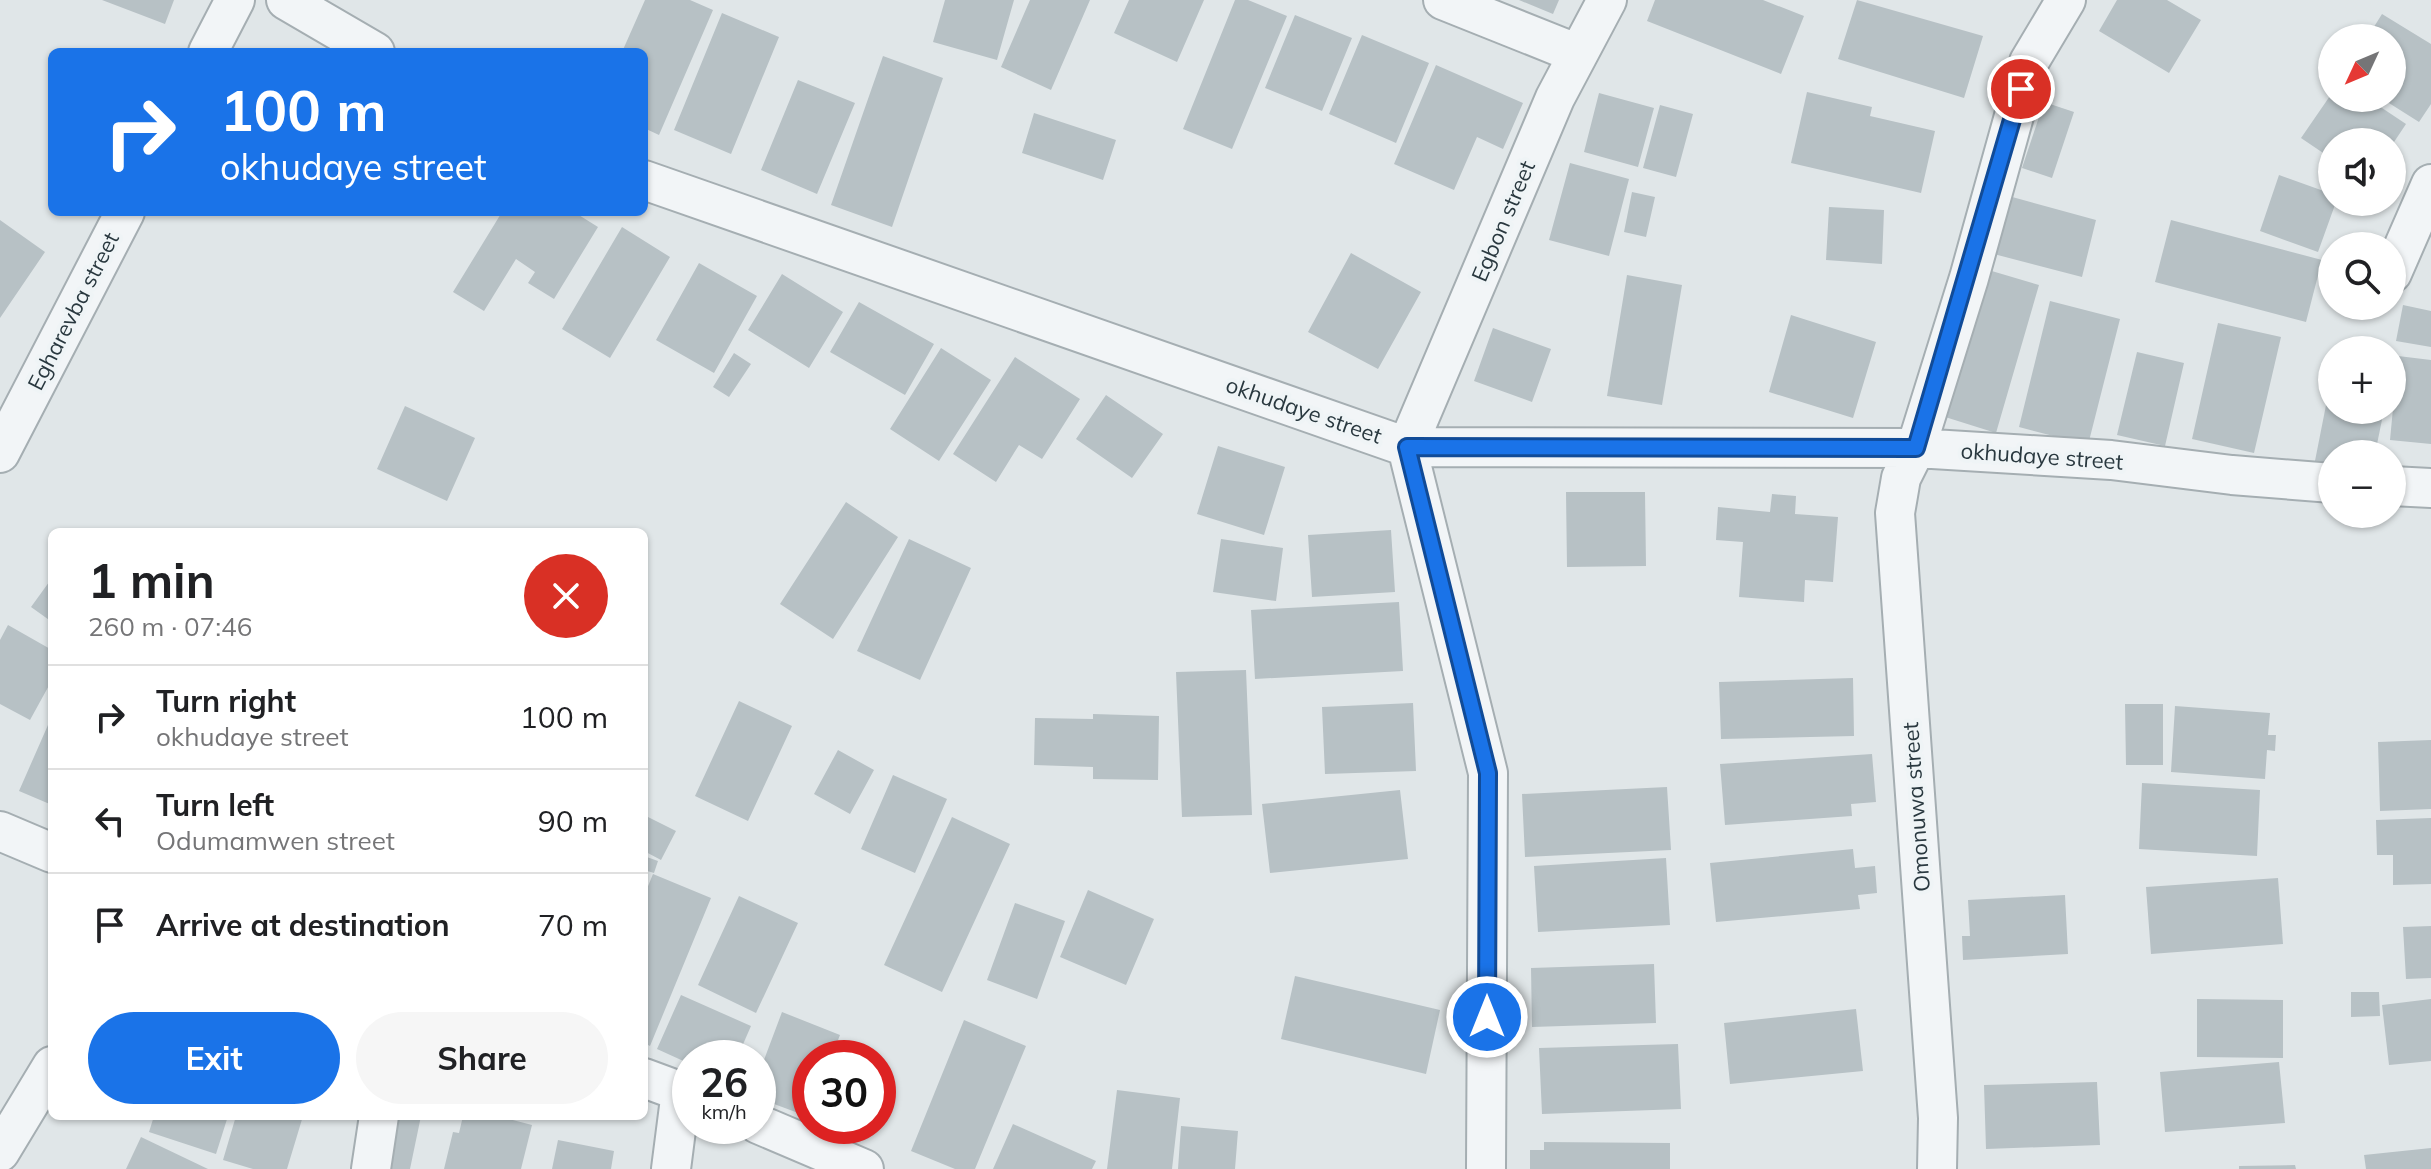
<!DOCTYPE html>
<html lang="en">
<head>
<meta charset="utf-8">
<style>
  body { margin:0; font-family:Mulish,sans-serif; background:#f6f6f6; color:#202124; height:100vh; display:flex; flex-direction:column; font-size:30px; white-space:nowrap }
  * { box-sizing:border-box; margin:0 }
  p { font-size:26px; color:#757577 }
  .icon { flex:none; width:44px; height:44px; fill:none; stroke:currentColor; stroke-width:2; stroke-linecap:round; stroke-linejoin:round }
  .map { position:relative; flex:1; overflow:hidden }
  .drawer { position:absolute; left:48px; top:528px; width:600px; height:592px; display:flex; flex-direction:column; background:#fff; border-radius:12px; box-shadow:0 2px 6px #0004 }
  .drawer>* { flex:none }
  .hud { position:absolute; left:48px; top:48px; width:600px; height:168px; border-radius:12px; box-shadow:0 2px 6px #0004; background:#1a73e8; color:#fff; overflow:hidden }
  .needle { width:52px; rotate:226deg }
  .fabs { position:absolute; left:2318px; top:24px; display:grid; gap:16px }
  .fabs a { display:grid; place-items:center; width:88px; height:88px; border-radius:50%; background:#fff; box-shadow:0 2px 6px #0004; font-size:40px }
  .speed { position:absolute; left:672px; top:1040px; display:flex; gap:16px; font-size:40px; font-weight:700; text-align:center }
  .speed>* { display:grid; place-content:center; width:104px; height:104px; border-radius:50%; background:#fff; box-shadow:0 2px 6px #0004; line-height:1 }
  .speed small { font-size:20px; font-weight:400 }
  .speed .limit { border:12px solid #d22; background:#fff; color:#111 }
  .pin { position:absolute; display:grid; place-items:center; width:68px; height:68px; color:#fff; margin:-34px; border:4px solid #fff; border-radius:50%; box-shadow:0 2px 8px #0007 }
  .me { position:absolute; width:88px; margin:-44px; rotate:0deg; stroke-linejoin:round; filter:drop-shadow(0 0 6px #0008) }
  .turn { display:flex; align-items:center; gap:28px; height:168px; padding:0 40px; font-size:36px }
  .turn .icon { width:104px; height:104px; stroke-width:2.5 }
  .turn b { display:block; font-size:56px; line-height:68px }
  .round { display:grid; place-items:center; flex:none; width:84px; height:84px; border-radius:42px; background:#f6f6f6 }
  .overview { display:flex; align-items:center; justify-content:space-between; height:136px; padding:0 40px }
  h1 { font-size:48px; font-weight:700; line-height:60px }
  .primary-button { display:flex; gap:16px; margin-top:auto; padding:16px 40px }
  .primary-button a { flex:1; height:92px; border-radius:48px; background:#1a73e8; color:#fff; font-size:32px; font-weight:700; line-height:92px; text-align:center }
  .primary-button a+a { background:#f6f6f6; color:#202124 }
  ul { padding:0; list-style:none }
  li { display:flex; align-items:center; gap:24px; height:104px; padding:0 40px; border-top:2px solid #e0e0e0 }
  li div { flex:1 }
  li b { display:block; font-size:30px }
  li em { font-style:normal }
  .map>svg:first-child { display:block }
  .building { fill:#b7c1c5 }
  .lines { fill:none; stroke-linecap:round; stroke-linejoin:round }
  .minor-casing { stroke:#a5aeb2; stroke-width:42 }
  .minor { stroke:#f2f5f7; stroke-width:38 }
  .route-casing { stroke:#114b97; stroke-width:20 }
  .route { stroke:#1a73e8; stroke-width:14 }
  .labels { text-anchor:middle; stroke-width:8; stroke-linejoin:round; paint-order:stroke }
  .street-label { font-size:22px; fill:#29383f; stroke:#eff4f6 }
</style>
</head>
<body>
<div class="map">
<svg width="2431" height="1169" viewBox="0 0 2431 1169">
  <rect width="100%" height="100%" fill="#e0e6e8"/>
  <!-- building -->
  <path class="building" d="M102,0H174L165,24Z
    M645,0H690L713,10L659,135L644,128V52H622Z
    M945,0H1014L997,60L933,42Z
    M1030,0H1090L1051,90L1001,67Z
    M1129,0H1204L1177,62L1114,33Z
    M1235,0H1248L1287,16L1232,149L1183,129Z
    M1519,0H1559L1553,14Z
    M1655,0H1763L1804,16L1781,74L1647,21Z
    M1857,0L1983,36L1964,98L1838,59Z
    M2117,0H2167L2201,20L2169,73L2099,31Z
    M722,13L779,37L731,154L674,130Z
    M2382,14L2431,44V104L2419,122L2381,98H2392V38H2367Z
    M1295,15L1352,38L1322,111L1265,88Z
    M1362,35L1429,63L1396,143L1329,114Z
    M883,56L943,78L892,227L831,205Z
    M1436,65L1523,103L1503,149L1477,137L1454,190L1394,164Z
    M798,80L855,103L817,194L761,170Z
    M1807,92L1872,107L1870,116L1935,131L1921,193L1791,163Z
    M1599,93L1654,108L1638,167L1584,152Z
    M2332,93V98H2367L2406,124L2394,142H2332V159L2301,138Z
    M2044,102L2074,112L2052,178L2022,168Z
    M1660,105L1693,114L1676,177L1643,168Z
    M1034,113L1116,140L1103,180L1022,153Z
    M1570,163L1629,179L1609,256L1549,240Z
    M2279,175L2332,194V202H2336L2318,252L2260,231Z
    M1632,192L1655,197L1646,237L1624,232Z
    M2005,195L2096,220L2082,277L1990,253Z
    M1829,207L1884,210L1882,264L1826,260Z
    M502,212H574L598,227L554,299L528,283L535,272L516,259L484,311L453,292Z
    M0,220L45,252L0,318Z
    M2171,220L2322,260L2306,322L2155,282Z
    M622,227L670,257L610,358L562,329Z
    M1351,253L1421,292L1378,369L1308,332Z
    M699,263L757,296L714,373L656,340Z
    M1985,269L2039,285L1996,433L1942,416Z
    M782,274L843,312L809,368L748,330Z
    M1627,275L1682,285L1662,405L1607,396Z
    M2050,301L2120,319L2088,445L2019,427Z
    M859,302L934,344L905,395L830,352Z
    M2403,305L2431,311V347L2396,341Z
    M1791,315L1876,342L1853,418L1769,392Z
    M2218,323L2281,337L2254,453L2192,439Z
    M1493,328L1551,349L1532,402L1474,381Z
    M941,348L991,380L939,461L890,429Z
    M2137,352L2184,363L2165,446L2117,435Z
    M734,353L751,364L729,397L713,387Z
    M2398,356L2431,360V444L2390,440Z
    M1015,357L1080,399L1042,459L1019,445L996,482L953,454Z
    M1106,395L1163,434L1132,478L1076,439Z
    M2328,395L2332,396V410H2384L2375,454H2332V474L2313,471Z
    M405,406L475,438L447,501L377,469Z
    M1218,446L1285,467L1264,535L1197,514Z
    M1566,492H1645L1646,566L1567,567Z
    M1772,494L1796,496L1795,514L1838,517L1833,582L1805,580L1804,602L1739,597L1743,542L1716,540L1718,507L1770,512Z
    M846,502L898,537L833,639L780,604Z
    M1391,530L1395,592L1312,597L1308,535Z
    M909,539L971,568L920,680L857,651Z
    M1221,539L1283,548L1276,601L1213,592Z
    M52,578V622L31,607Z
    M1399,602L1403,671L1255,679L1251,610Z
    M8,625L52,650V680L30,720L0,704V640Z
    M1246,670L1252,815L1182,817L1176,672Z
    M1853,678L1854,736L1721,739L1719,682Z
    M739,701L792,726L748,821L695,796Z
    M1413,703L1416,771L1325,774L1322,707Z
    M2125,704H2163V765H2126Z
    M2175,706L2270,713L2268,735H2276L2275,751L2267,750L2265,779L2171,772Z
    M1093,714L1159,716L1158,780L1093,779V767L1034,765L1035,718L1093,719Z
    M48,725L52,726V805L19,791Z
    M2431,740V809L2380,811L2378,742Z
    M838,750L874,770L850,814L814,794Z
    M1872,754L1876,802L1851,804L1852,816L1725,825L1720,764Z
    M893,775L947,799L915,873L861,849Z
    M2142,783L2260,790L2257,856L2139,849Z
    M1667,787L1671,850L1525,857L1522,794Z
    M1400,790L1408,859L1270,873L1262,804Z
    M644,815L676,831L661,860L644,851Z
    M952,817L1010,844L942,992L884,965Z
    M2431,818V884L2393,885V855H2377L2376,820Z
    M1853,849L1855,868L1875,866L1877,893L1858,895L1860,909L1716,922L1710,863Z
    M644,856L658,861L654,873L644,870Z
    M1666,858L1670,925L1538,932L1534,866Z
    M653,874L711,898L650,1046L644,1043V896Z
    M2278,878L2283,944L2151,954L2146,887Z
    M1088,890L1154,919L1126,985L1060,957Z
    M2065,895L2068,954L1963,960L1962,936H1970L1968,900Z
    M739,896L798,923L756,1013L698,985Z
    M1015,903L1065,921L1037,999L987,980Z
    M2431,926V978L2406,979L2403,927Z
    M1654,964L1656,1023L1532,1027L1531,968Z
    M1295,976L1440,1010L1426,1074L1281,1039Z
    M2351,992H2379L2380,1016L2351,1017Z
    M681,995L751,1026L737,1058H690V1064L657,1049Z
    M2197,999L2283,1000V1058L2197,1057Z
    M2431,999V1061L2389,1065L2382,1005Z
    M1856,1009L1863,1071L1730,1084L1724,1023Z
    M782,1012L840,1035L831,1058H810L809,1117L758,1098V1076Z
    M964,1020L1026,1046L975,1169H955L911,1151Z
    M1678,1044L1681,1109L1542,1114L1539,1048Z
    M2279,1062L2285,1123L2165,1132L2160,1072Z
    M2097,1082L2100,1145L1986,1149L1984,1085Z
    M1117,1090L1180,1098L1172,1169H1107Z
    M154,1116H228L216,1154L149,1132Z
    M236,1116H303L287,1169H253L223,1160Z
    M389,1116H421L410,1169H378Z
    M463,1116H497L532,1125L521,1169H444L453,1132L459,1133Z
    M1013,1124L1096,1161L1092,1169H993Z
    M1181,1126L1238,1131L1235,1169H1178Z
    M141,1137L208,1169H126Z
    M558,1140L614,1151L611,1169H552Z
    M1544,1142L1670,1143V1169H1530V1150H1544Z
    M2431,1148V1169H2366L2364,1155Z
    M2295,1165L2296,1169H2239V1166Z"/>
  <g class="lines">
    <defs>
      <path id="minor" d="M286,0L375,52
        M1443,0L1578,54
        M208,52L235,0
        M644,180L1407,447L1916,448L2111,460L2232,475L2332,483
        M2392,273L2431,184
        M0,453L125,212
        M2392,486L2431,488
        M0,831L52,853
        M644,1078L690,1095
        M758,1124L864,1169
        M0,1152L52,1066
        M371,1169L379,1116
        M671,1169L681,1091
        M1486,1169L1488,773L1407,447L1555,98L1607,0
        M1937,1169L1938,1118L1895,513L1901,478L1916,448L1969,278L2029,62L2066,0"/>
    </defs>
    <!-- minor casing -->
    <use href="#minor" class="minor-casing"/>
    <!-- minor -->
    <use href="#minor" class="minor"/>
  </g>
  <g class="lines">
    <defs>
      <path id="route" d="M1487,1017L1488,773L1407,447L1916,448L2021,89"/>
    </defs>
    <!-- route casing -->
    <use href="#route" class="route-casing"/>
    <!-- route -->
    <use href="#route" class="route"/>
  </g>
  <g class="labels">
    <!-- street labels -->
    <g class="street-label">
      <text transform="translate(1503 221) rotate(-67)" y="8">Egbon street</text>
      <text transform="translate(73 311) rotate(-63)" y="8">Egharevba street</text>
      <text transform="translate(1304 410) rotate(19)" y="8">okhudaye street</text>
      <text transform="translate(2042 456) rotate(4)" y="8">okhudaye street</text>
      <text transform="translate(1916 807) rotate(-94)" y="8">Omonuwa street</text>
    </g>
  </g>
</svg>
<div class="fabs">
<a><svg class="needle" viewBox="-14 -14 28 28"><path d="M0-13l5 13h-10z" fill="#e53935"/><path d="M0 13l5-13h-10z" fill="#757577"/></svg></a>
<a><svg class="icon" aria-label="sound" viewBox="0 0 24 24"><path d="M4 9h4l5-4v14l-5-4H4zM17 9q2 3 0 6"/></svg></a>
<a><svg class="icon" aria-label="search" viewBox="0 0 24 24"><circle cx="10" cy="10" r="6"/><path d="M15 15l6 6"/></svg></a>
<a>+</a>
<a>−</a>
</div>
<div class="speed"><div>26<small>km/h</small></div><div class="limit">30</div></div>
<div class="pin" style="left:2021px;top:89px;background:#d93025"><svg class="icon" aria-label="arrive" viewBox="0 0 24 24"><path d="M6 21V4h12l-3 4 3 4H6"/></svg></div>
<svg class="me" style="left:1487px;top:1017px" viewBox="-20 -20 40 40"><circle r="17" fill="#1a73e8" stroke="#fff" stroke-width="3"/><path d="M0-11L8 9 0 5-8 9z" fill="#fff"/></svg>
<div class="hud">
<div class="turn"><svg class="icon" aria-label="right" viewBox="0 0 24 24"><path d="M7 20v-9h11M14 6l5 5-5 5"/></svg><div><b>100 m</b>okhudaye street</div></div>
</div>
<section class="drawer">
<div class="overview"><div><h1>1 min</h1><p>260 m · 07:46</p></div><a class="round" style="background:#d93025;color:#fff"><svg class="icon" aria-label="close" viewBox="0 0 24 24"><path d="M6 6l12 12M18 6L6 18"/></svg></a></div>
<ul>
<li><svg class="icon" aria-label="right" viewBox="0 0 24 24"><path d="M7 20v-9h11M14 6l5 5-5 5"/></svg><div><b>Turn right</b><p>okhudaye street</p></div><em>100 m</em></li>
<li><svg class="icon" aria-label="left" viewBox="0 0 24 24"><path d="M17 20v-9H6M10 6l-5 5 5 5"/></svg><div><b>Turn left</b><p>Odumamwen street</p></div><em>90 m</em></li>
<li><svg class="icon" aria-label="arrive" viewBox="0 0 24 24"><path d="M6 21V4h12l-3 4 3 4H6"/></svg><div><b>Arrive at destination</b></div><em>70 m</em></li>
</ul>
<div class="primary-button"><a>Exit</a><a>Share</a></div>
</section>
</div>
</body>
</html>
